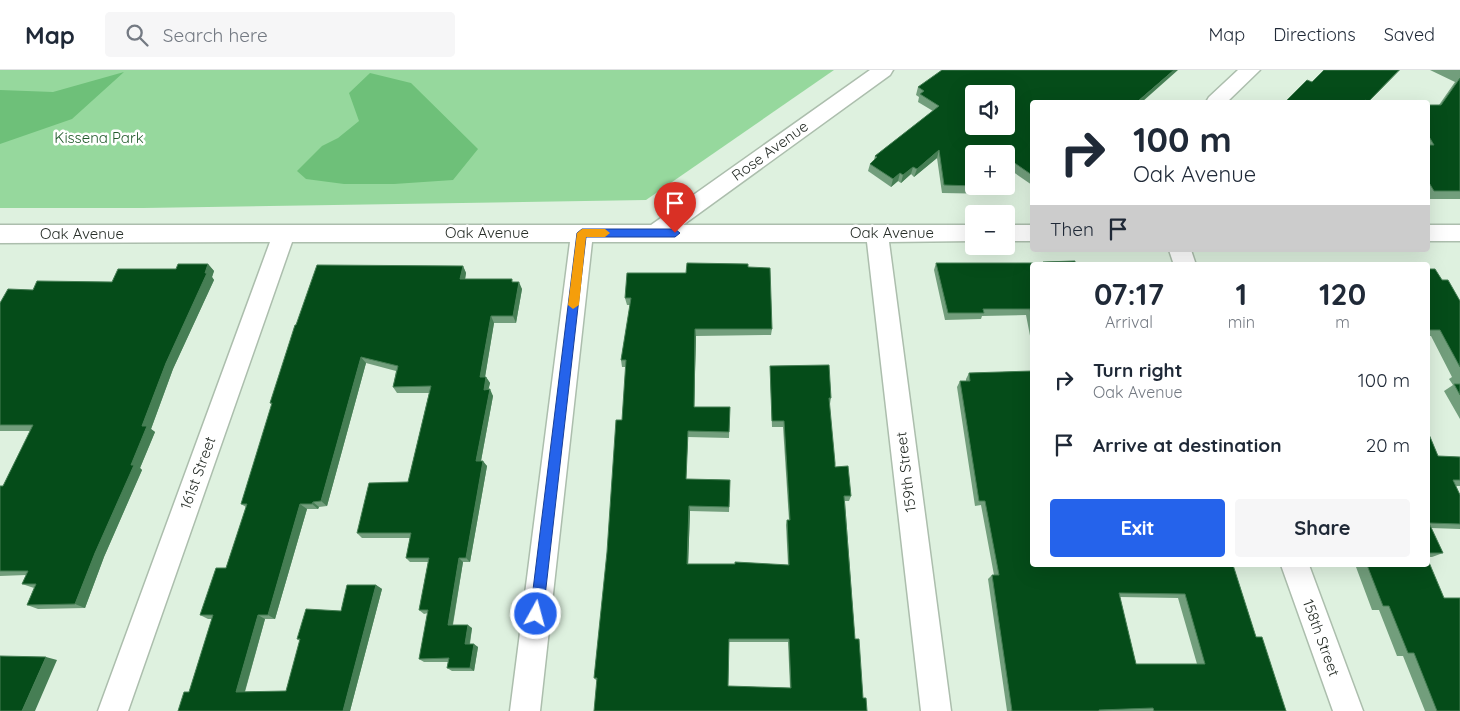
<!DOCTYPE html>
<html lang="en">
<head>
<meta charset="utf-8">
<style>
  body { margin:0; font-family:Quicksand,sans-serif; background:#f6f6f7; color:#1f2937; height:100vh; display:flex; flex-direction:column; font-size:19px; white-space:nowrap }
  * { box-sizing:border-box; margin:0 }
  p { font-size:16px; color:#747a83 }
  .icon { flex:none; width:28px; height:28px; fill:none; stroke:currentColor; stroke-width:2; stroke-linecap:round; stroke-linejoin:round }
  .map { position:relative; flex:1; overflow:hidden }
  .sheet { position:absolute; left:1030px; top:192px; width:400px; height:305px; display:flex; flex-direction:column; background:#fff; border-radius:5px; box-shadow:0 5px 20px #0002 }
  .sheet>* { flex:none }
  .hud { position:absolute; left:1030px; top:30px; width:400px; height:152px; border-radius:5px; box-shadow:0 5px 20px #0002; background:#fff; color:#1f2937; overflow:hidden }
  .fabs { position:absolute; left:965px; top:15px; display:grid; gap:10px }
  .fabs a { display:grid; place-items:center; width:50px; height:50px; border-radius:5px; background:#fff; box-shadow:0 5px 20px #0002; font-size:25px }
  .pin { position:absolute; display:grid; place-items:center; width:42px; height:42px; color:#fff; margin:-51px -21px; border-radius:50% 50% 50% 0; rotate:-45deg; box-shadow:0 0 5px #0007 }
  .pin .icon { rotate:45deg }
  .me { position:absolute; width:55px; margin:-28px; rotate:7deg; stroke-linejoin:round; filter:drop-shadow(0 0 4px #0008) }
  .turn { display:flex; align-items:center; gap:18px; height:105px; padding:0 20px; font-size:22px }
  .turn .icon { width:65px; height:65px; stroke-width:2.5 }
  .turn b { display:block; font-size:35px; line-height:42px }
  .then { display:flex; align-items:center; height:48px; padding:0 20px; background:#0003; gap:10px; font-size:19px }
  .eta { display:flex; justify-content:space-evenly; align-items:center; height:85px; text-align:center }
  .eta b { font-size:30px; font-weight:700; line-height:35px }
  .primary-button { display:flex; gap:10px; margin-top:auto; padding:10px 20px }
  .primary-button a { flex:1; height:58px; border-radius:5px; background:#2563eb; color:#fff; font-size:20px; font-weight:700; line-height:58px; text-align:center }
  .primary-button a+a { background:#f6f6f7; color:#1f2937 }
  ul { padding:0; list-style:none }
  li { display:flex; align-items:center; gap:15px; height:65px; padding:0 20px }
  li div { flex:1 }
  li b { display:block; font-size:19px }
  li em { font-style:normal }
  header { display:flex; align-items:center; gap:30px; box-sizing:border-box; height:70px; padding:0 25px; background:#fff; border-bottom:1px solid #e0e1e3 }
  header strong { font-size:24px }
  nav { display:flex; gap:28px; margin-inline-start:auto; font-size:18px }
  .search { width:350px; height:45px; background:#f6f6f7; display:flex; align-items:center; gap:12px; box-sizing:border-box; padding:0 18px; border-radius:5px; color:#747a83; font-size:19px }
  .map>svg:first-child { display:block }
  .green { fill:#96d89d }
  .forest { fill:#6ec079 }
  .lines { fill:none; stroke-linecap:round; stroke-linejoin:round }
  .street-casing { stroke:#acbead; stroke-width:3 }
  .street { fill:#fff; fill-rule:evenodd }
  .wall { fill:#729e7c; fill-rule:evenodd }
  .shaded-wall { fill:#467e54 }
  .building { fill:#054c19; stroke:#467e54; fill-rule:evenodd }
  .route { fill:#2563eb; stroke:#184099 }
  .slow { fill:#f59e0b }
  .labels { text-anchor:middle; stroke-width:5; stroke-linejoin:round; paint-order:stroke }
  .park-label { font-size:15px; fill:#215a2b; stroke:#fff }
  .street-label { font-size:15px; fill:#262d27; stroke:#fff }
</style>
</head>
<body>
<header>
<strong>Map</strong>
<div class="search"><svg class="icon" aria-label="search" viewBox="0 0 24 24"><circle cx="10" cy="10" r="6"/><path d="M15 15l6 6"/></svg>Search here</div>
<nav><a>Map</a><a>Directions</a><a>Saved</a></nav>
</header>
<div class="map">
<svg width="1460" height="641" viewBox="0 0 1460 641">
  <rect width="100%" height="100%" fill="#def1df"/>
  <!-- green -->
  <path class="green" d="M0,0H834L646,130L143,138H0Z"/>
  <!-- forest -->
  <path class="forest" d="M124,2L72,49L0,74V20L53,22Z
    M370,3L411,13L478,79L453,110L394,114H344L306,109L297,101L322,76L338,68L359,51L349,23Z"/>
  <g class="lines">
    <defs>
      <path id="street" d="M870,0H893L890,5L683,155H974V171L889,172L951,641H921L867,172H592L540,641H510L570,172H292L128,641H98L270,172L0,173V155H651Z
        M1238,0H1260L1227,32H1206L1209,27Z
        M1006,155H1032V171H1006Z
        M1428,155H1460V171H1428Z
        M1169,180H1191L1196,195H1174Z
        M1281,495H1309L1363,641H1333Z"/>
    </defs>
    <!-- street casing -->
    <use href="#street" class="street-casing"/>
    <!-- street -->
    <use href="#street" class="street"/>
  </g>
  <!-- wall -->
  <path class="wall" d="M1430,0H1460V129H1428V35H1439L1455,12Z
    M918,17L1032,32V115L1006,97V84H974V116H999L996,124L942,123L937,88L914,107L911,104L901,113L898,111L891,117L868,101L870,94L874,90L875,86L933,41L918,32L919,27L916,25Z
    M1075,191L1032,195V276L1026,245L982,246L981,249L945,250L934,200L936,193H1042L1043,192Z
    M208,194L214,201L212,207L214,210L173,299L151,359L155,362L140,398L142,400L104,487L85,538L38,539L27,535L34,518L22,514L26,505L0,506V416H3L31,361H0V233L33,220L112,212L176,199Z
    M463,196L466,203L465,209L514,212L522,219L516,253H494L485,307H486L490,313L488,320L493,326L481,391L487,396L470,492H463L453,555L472,558L470,574L478,577L474,601H452L447,598L448,592H424L419,589L428,543L424,544L419,540L428,492H410L406,488L410,468H362L357,463L408,412L429,323H397L393,317L396,301L366,293L327,436L319,437L318,439H307L275,549H265L245,622L286,621L300,571L297,569L341,541L376,515L382,519L350,641L189,622L212,549H208L200,545L226,498L246,437L241,434L272,335L270,333L296,255Z
    M748,197L772,259L771,265L696,266L694,337H730L729,368L688,367L686,409L730,410L729,442L690,441L688,494L788,495L786,455L787,450H789L783,357H772L770,302V296L831,328L830,334H829L835,397L851,426L849,431H845L855,569L863,628L596,610L594,608L622,350L626,297H622L621,290L630,235H627L625,228L686,203ZM729,572H788L790,618L728,616Z
    M1428,199L1442,210L1460,231V349L1444,321L1453,315L1449,309L1452,307L1431,266H1428Z
    M1032,297V495H1233L1256,567L1286,641H1007L988,509L992,505H994L981,435L975,436L957,317L960,311H966V309L969,303L1032,301ZM1120,527L1178,528L1197,594H1136Z
    M1428,362L1438,386L1460,387V416H1456L1460,425V459L1431,458L1443,483L1432,487H1428Z
    M1360,495H1428L1460,641H1425L1403,586H1397L1379,540H1372L1356,497Z"/>
  <!-- shaded-wall -->
  <path class="shaded-wall" d="M1174,0H1178L1142,32H1137Z
    M1399,0H1400L1368,32H1367Z
    M939,80L937,88L914,107L917,99Z
    M913,97L911,104L901,113L903,105Z
    M900,103L898,111L891,117L893,109Z
    M208,194L214,201L212,207L214,210L173,299L151,359L155,362L140,398L142,400L104,487L85,538L75,534L95,483L131,395L142,356L166,293Z
    M463,196L466,203L464,216L460,209Z
    M519,212L522,219L516,253L513,246Z
    M491,246L494,253L484,313L480,307Z
    M695,259L696,266L694,343V337Z
    M361,287L366,293L327,436L321,431Z
    M486,307L490,313L487,326L484,320Z
    M490,319L493,326L480,396L476,391Z
    M483,391L487,396L470,492L466,488Z
    M313,432L319,437L318,439L312,434Z
    M300,434L307,439L275,549L268,545Z
    M689,436L690,441L688,498L687,494Z
    M459,488L463,492L452,558L448,555Z
    M376,515L382,519L350,641H343Z
    M258,545L265,549L244,624L236,622Z
    M468,555L472,558L469,577L465,574Z
    M474,574L478,577L474,601L470,598Z
    M46,587L57,590L35,641H22Z"/>
  <!-- building -->
  <path class="building" d="M942,0H1174L1137,32H1032V105L1006,87V84H1002L991,77L993,84H974V116L944,115L939,80L917,99L913,97L903,105L900,103L893,109L870,94L877,87L875,86L939,36L920,24L924,21L918,17ZM974,24H1006V56H974Z
    M1324,0H1399L1368,32L1365,30L1363,32H1285L1307,10L1312,12Z
    M1460,8V121H1434L1428,111V75H1434L1428,65V35H1441Z
    M1075,191V193L1140,194V195H1032V252L1030,239H983L984,243H948L936,193H1043V192Z
    M687,193L748,194V197L770,198L772,259H695L694,337H730L729,362L688,361L686,409L730,410L729,437L689,436L687,494H735V492L789,495L787,450H790L784,351H772L770,296L829,295L831,328H829L835,393V397L848,396L851,426H844L855,569H859L863,628H866L867,641H594L597,608H594L607,482L616,350H622L626,290H621L631,228H625L627,203H686ZM729,569H789L791,618L728,616Z
    M178,194H208L205,203H207L166,293L142,356H147L131,395H134L95,483L75,534L27,535L36,514H22L28,501H0V416H3L33,355H0V233L8,219L33,220L37,211L112,212L118,199H176Z
    M1309,194H1387L1388,195H1309Z
    M317,195L463,196L460,209H512V212H519L513,246H491L480,307H486L484,320L490,319L476,391H483L466,488H459L448,555H468L465,574H474L470,598H447L449,588L419,589L428,540H419L429,488H406L411,463H357L369,413L408,412L431,316L393,317L398,296L361,287L321,431L313,432L312,434H300L268,545H258L236,622L286,621L300,569H297L306,539L341,541L347,515H376L343,641H178L184,622H189L213,545H200L216,498H226L247,434H241L272,333H270L295,255H296Z
    M1428,199H1435L1442,210H1448L1460,231V297L1440,260H1428Z
    M1032,301V495H1233L1256,567H1262L1286,641H1154L1153,638L1099,640V641H1012L992,505H999L985,431H979L960,311H970L969,303ZM1119,523L1185,524L1205,594H1136Z
    M1454,314H1460V325Z
    M1428,362L1438,386L1460,387V410H1453L1460,425V454L1429,453L1443,483H1428Z
    M1428,490L1444,528H1460V641H1437L1414,583H1408L1389,536H1383L1367,495H1428Z
    M0,586L46,587L22,641H0Z"/>
  <!-- route -->
  <path class="route" d="M582,159H675L680,163L675,167H586L543,544L541,549L536,551L532,549L530,544L577,163Z"/>
  <!-- slow -->
  <path class="slow" d="M582,159H605L610,163L605,167H586L579,235L573,239L568,235L577,163Z"/>
  <g class="labels">
    <!-- park labels -->
    <g class="park-label">
      <text x="99" y="73">Kissena Park</text>
    </g>
    <!-- street labels -->
    <g class="street-label">
      <text transform="translate(770 81) rotate(-36)" y="5">Rose Avenue</text>
      <text x="487" y="168">Oak Avenue</text>
      <text x="892" y="168">Oak Avenue</text>
      <text x="82" y="169">Oak Avenue</text>
      <text transform="translate(906 402) rotate(-97)" y="5">159th Street</text>
      <text transform="translate(198 403) rotate(-70)" y="5">161st Street</text>
      <text transform="translate(1321 568) rotate(70)" y="5">158th Street</text>
    </g>
  </g>
</svg>
<div class="fabs">
<a><svg class="icon" aria-label="sound" viewBox="0 0 24 24"><path d="M4 9h4l5-4v14l-5-4H4zM17 9q2 3 0 6"/></svg></a>
<a>+</a>
<a>−</a>
</div>
<div class="pin" style="left:675px;top:163px;background:#d93025"><svg class="icon" aria-label="arrive" viewBox="0 0 24 24"><path d="M6 21V4h12l-3 4 3 4H6"/></svg></div>
<svg class="me" style="left:536px;top:544px" viewBox="-20 -20 40 40"><circle r="17" fill="#2563eb" stroke="#fff" stroke-width="3"/><path d="M0-11L8 9 0 5-8 9z" fill="#fff"/></svg>
<div class="hud">
<div class="turn"><svg class="icon" aria-label="right" viewBox="0 0 24 24"><path d="M7 20v-9h11M14 6l5 5-5 5"/></svg><div><b>100 m</b>Oak Avenue</div></div>
<div class="then">Then<svg class="icon" aria-label="arrive" viewBox="0 0 24 24"><path d="M6 21V4h12l-3 4 3 4H6"/></svg></div>
</div>
<section class="sheet">
<div class="eta">
<div><b>07:17</b><p>Arrival</p></div>
<div><b>1</b><p>min</p></div>
<div><b>120</b><p>m</p></div>
</div>
<ul>
<li><svg class="icon" aria-label="right" viewBox="0 0 24 24"><path d="M7 20v-9h11M14 6l5 5-5 5"/></svg><div><b>Turn right</b><p>Oak Avenue</p></div><em>100 m</em></li>
<li><svg class="icon" aria-label="arrive" viewBox="0 0 24 24"><path d="M6 21V4h12l-3 4 3 4H6"/></svg><div><b>Arrive at destination</b></div><em>20 m</em></li>
</ul>
<div class="primary-button"><a>Exit</a><a>Share</a></div>
</section>
</div>
</body>
</html>
